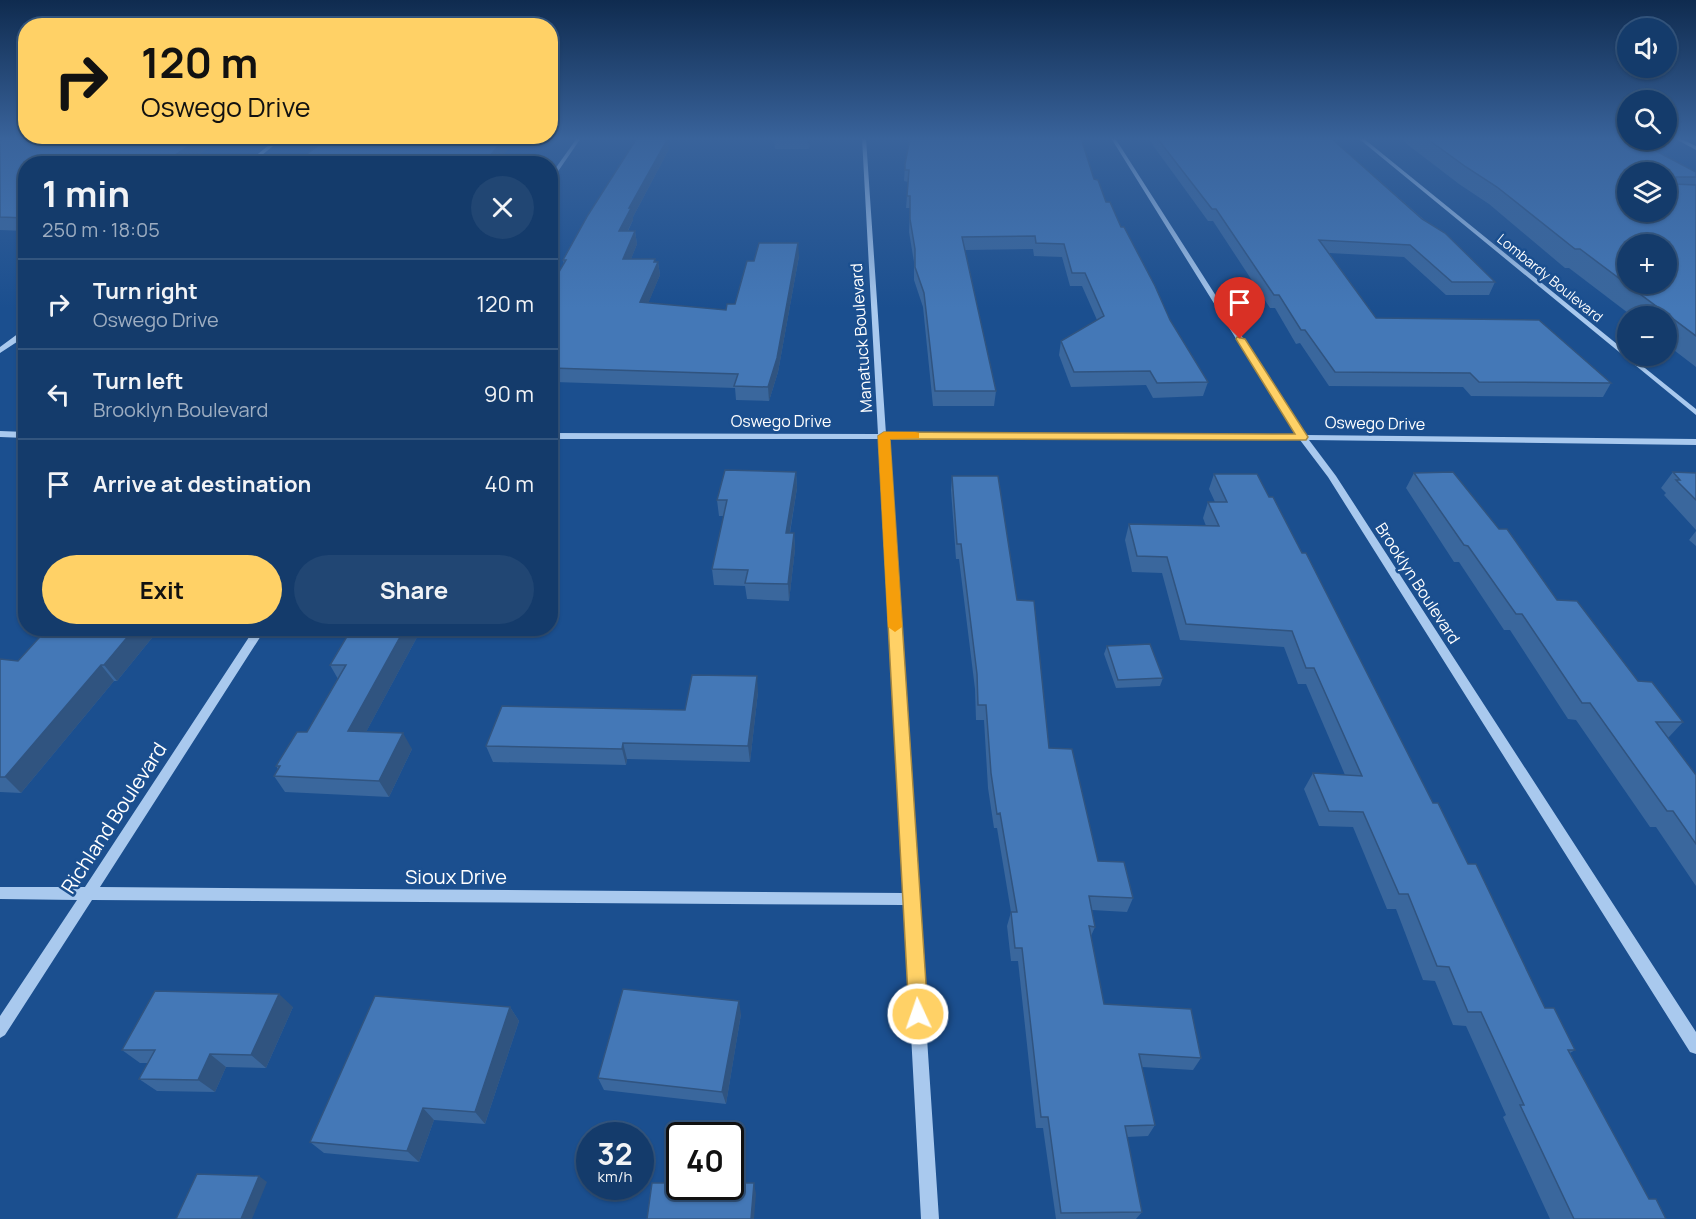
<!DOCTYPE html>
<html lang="en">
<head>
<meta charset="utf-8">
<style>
  body { margin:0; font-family:Manrope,sans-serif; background:#214673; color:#f1f3f6; height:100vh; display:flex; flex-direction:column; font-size:22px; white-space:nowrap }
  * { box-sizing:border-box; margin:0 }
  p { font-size:20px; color:#9dadc1 }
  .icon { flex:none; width:33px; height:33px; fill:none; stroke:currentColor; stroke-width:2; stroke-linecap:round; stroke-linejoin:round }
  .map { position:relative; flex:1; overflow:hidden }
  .panel { position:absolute; left:18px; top:156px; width:540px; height:480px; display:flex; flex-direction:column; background:#143b6b; border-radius:24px; box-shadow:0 2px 4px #0004,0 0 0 2px #33557e }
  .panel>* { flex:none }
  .guide { position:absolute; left:18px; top:18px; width:540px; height:126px; border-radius:24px; box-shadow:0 2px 4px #0004,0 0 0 2px #33557e; background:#ffd166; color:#111; overflow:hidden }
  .controls { position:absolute; left:1617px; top:18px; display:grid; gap:12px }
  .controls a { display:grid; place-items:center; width:60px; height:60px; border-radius:50%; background:#143b6b; box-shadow:0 2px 4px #0004,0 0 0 2px #33557e; font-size:30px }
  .speed { position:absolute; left:576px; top:1122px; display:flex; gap:12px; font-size:30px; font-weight:700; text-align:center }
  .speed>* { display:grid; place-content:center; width:78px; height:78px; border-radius:50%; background:#143b6b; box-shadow:0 2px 4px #0004,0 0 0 2px #33557e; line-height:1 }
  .speed small { font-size:15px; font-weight:400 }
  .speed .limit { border:3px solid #111; border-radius:9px; background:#fff; color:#111 }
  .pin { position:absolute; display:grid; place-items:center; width:51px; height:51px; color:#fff; margin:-62px -26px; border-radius:50% 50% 50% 0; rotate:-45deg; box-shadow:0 0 6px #0007 }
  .pin .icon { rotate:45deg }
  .me { position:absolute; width:66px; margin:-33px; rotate:357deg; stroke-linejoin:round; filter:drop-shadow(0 0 4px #0008) }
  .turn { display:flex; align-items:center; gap:21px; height:126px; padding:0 24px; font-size:27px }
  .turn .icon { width:78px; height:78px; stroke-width:2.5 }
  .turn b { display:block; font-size:42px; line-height:51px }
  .round { display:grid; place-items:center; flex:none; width:63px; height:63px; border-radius:32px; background:#214673 }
  .headline { display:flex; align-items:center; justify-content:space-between; height:102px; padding:0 24px }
  h1 { font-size:36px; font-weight:700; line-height:45px }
  .primary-button { display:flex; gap:12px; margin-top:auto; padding:12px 24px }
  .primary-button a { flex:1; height:69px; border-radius:36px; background:#ffd166; color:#111; font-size:24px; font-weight:700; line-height:69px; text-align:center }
  .primary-button a+a { background:#214673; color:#f1f3f6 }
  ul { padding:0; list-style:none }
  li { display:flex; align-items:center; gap:18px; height:90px; padding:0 24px; border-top:2px solid #33557e }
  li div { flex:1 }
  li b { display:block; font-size:22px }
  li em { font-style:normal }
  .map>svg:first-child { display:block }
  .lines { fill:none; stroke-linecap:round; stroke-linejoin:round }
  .minor { fill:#a9c9ee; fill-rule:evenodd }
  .wall { fill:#3a679d }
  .shaded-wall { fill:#305480 }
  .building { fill:#4478b7; stroke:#305480; stroke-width:1.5; fill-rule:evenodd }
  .route { fill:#ffd166; stroke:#a68842; stroke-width:1.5 }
  .slow { fill:#f59e0b }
  .labels { text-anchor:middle; stroke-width:5; stroke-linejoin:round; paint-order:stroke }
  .far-street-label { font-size:14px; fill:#fff; stroke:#1b4f8f }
  .street-label { font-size:16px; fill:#fff; stroke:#1b4f8f }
  .near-street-label { font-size:20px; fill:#fff; stroke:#1b4f8f }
</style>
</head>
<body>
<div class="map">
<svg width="1696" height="1219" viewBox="0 0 1696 1219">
  <rect width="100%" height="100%" fill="#1b4f8f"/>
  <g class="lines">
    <!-- minor -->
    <path class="minor" d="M278,138H283L251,164H245Z
      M577,138H581L550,183V176Z
      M862,138H866L886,434L1296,435L1111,138H1115L1305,435L1696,439V445L1309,440L1336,476L1696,1032V1054L1690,1052L1328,477L1300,440H1266L887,439L917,895L919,899L918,902L939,1219H921L904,905L92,900L5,1035L0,1038V1016L77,900L0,899V887H85L255,628H266L100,887L903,893L878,439H550V433L878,434Z
      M1358,138H1363L1628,353V356H1630L1696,409V415Z
      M1674,138H1679L1696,146V150Z
      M23,330H26V336L0,353V347Z
      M0,431L26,432V438L0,437Z"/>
  </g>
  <!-- wall -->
  <path class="wall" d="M0,138H222L185,164H26V231L0,230Z
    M774,138H811L809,149H775Z
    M1148,138H1331L1495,282L1489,295H1446L1404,257L1329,253L1376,318L1611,383L1603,397L1471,396L1463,387L1329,386L1300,343L1296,344L1275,308H1270L1213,221H1208L1152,144Z
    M1399,138H1628L1696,172V367L1666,344V316H1632L1569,268H1565L1489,204L1459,184Z
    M669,149L633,217V220L628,231H635L637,244L631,259L658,262L660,275L648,303L726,310L735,304L754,261L799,256L778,372L769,401L736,400L735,388L555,382L553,386H550V287L564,265L563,260Z
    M905,164L1094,179L1121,227L1170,320L1208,382L1203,396L1153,398L1146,385L1071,387L1059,355L1061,341L1097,320L1082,286H1070L1062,257L1034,256L1033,249L965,250L996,391L994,406H933L923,307L914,280V262L909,232L910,208H906L908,182L904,181Z
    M796,472L797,488L790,533H794L795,549L789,601L747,599L745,586L714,585L712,569L724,516H719L717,500Z
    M1673,472L1696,473V530L1664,495L1666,493L1661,488Z
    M1414,473L1557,600L1638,681L1683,722L1668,738L1696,775V886L1656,827H1650L1576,720L1568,719L1510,630H1504L1459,562H1454L1406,488Z
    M1214,474L1269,497L1433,803L1468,864L1545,1008L1575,1050L1570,1053L1649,1199L1666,1219H1550L1503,1117L1506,1115L1466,1026L1453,1025L1435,981L1423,980L1396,909H1387L1353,827L1319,826L1304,789L1313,773L1345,775L1306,684H1298L1284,647L1180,640L1162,573L1132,572L1125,540L1129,524L1206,526L1203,518L1208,502H1215L1209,489Z
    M952,476L1017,600L1049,748L1098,861L1133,898L1127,912L1092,910L1095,927L1091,936L1104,1004L1201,1058L1193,1070L1142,1067L1155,1125L1148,1136L1127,1137L1142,1212L1136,1219H1056L1043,1128H1036L1018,961H1011L1007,926L1011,912L997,828H994L988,788L984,720H976L975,689L959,559H956L951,490Z
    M1696,531V546L1689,540Z
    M48,628H160L117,681H114L21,793L0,792V659L18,661Z
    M352,628H422L366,732L412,749L389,797L285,792L274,776L278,769L276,766L307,732L338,679L330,665Z
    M1107,646L1163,678L1160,686L1116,688L1104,654Z
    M758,692L750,762L627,759L626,765L493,762L486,746L685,710Z
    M293,1007L266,1068L226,1067L215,1092L157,1091L139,1079L148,1063H140L122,1050Z
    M510,1007L519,1021L485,1124L434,1120L419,1162L324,1153L310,1142Z
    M741,1014L726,1104L604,1090L598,1078Z"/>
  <!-- shaded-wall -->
  <path class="shaded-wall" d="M200,138H222L185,164H162Z
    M505,138H518L495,164H483Z
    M668,138L669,149L633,217V220L621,244L619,231L629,208Z
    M808,138H811L809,149Z
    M635,231L637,244L626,272L623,259Z
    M798,243L799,256L778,372L769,401L768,387Z
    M655,259L656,266L658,262L660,275L643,316L640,302Z
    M551,368L555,382L553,386L550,378Z
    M796,472L797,488L787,549L786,533Z
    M794,533L795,549L789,601L788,584Z
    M135,628H160L117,681L104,665Z
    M405,628H422L358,747L348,731Z
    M101,665L114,681L21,793L5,777Z
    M757,676L758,692L750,762L748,746Z
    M403,733L412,749L389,797L379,781Z
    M623,743L627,759L626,765L622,749Z
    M279,994L293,1007L266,1068L251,1055Z
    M739,1001L741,1014L726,1104L722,1092Z
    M510,1007L519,1021L485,1124L475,1112Z
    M210,1054L226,1067L215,1092L198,1080Z
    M423,1108L434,1120L419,1162L407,1151Z
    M259,1176L267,1182L252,1219H241Z
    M754,1183L756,1194L754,1219H751Z"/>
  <!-- building -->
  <path class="building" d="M7,138H200L162,164H26V218L0,217V141Z
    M324,138H505L483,164H294L316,147H310Z
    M637,138H668L629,208H631L619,231H635L623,259H655L654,262H658L640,302L726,310L727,304H735L747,261H754L759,243H798L777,358L768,387L734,386L738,374L551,368L550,369V287L566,260H563L588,215Z
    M910,138H1081L1094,179L1098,180L1106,202H1110L1121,227H1124L1155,286L1170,320L1208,382L1157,383L1150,371L1074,372L1061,341L1104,316L1085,273H1072L1064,244L1036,243L1035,236L962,237L996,391H935L924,293L915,267V249L910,219V196H907L909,170H905V164Z
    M1157,138H1331L1422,219L1445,233L1495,282H1452L1410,245L1319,240L1376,318L1539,320L1611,383L1479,382L1470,373L1335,372L1305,330H1301L1279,295H1274L1216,209H1212Z
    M1426,138H1628V140H1635L1696,172V177H1676L1675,184L1696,185V336L1580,249H1575L1497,187L1466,167ZM1628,172H1666V212H1628ZM1628,244H1666V284H1628Z
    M725,470L796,472L786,533H794L788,584L745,583L748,570L712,569L727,500H717Z
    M1453,472L1499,529H1507L1557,600L1577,601L1638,681L1652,682L1683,722H1656L1696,775V844L1673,811H1667L1590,703H1582L1522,614H1516L1468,546L1464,545L1414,473Z
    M1673,472L1696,473V500L1676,480H1680Z
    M1214,474H1257L1269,497H1273L1302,553H1306L1433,803H1438L1468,864H1476L1545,1008H1554L1575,1050H1568L1649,1199H1656L1666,1219H1574L1520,1105H1524L1481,1012H1468L1449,967L1437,966L1408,894H1399L1363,812L1329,811L1313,773L1362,776L1314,668H1306L1292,631L1186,624L1167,557L1137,556L1129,524L1219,526L1208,502H1227Z
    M952,476H998L1017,600L1034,601L1049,748L1072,749L1098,861L1124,862L1133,898L1089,896L1095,927L1089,926L1104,1004L1191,1009L1201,1058L1139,1054L1155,1125L1125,1126L1142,1212L1061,1213L1048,1117H1041L1022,948H1015L1011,912H1017L1000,813L997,814L991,773L986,705H978L977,674L961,544H957Z
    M48,628H135L104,665H101L5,777H0V659L18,661Z
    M352,628H405L348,731L403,733L379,781L274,776L280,766H276L297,732H307L346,665H330Z
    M1150,644L1163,678L1118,680L1107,646Z
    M692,675L757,676L748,746L623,743L622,749L486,746L502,706L685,710Z
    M623,989L739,1001L722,1092L598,1078Z
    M155,991L279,994L251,1055L210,1054L198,1080L139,1079L155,1050H122Z
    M375,996L510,1007L475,1112L423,1108L407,1151L310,1142Z
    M197,1174L259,1176L241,1219H176Z
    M652,1183H680V1186H730V1183H754L751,1219H647Z"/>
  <!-- sky -->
  <linearGradient id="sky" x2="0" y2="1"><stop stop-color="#0f2b4f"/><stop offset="0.45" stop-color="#39639b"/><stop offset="1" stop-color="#39639b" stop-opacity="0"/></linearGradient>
  <rect width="1696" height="308" fill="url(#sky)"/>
  <!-- route -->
  <path class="route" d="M1237,337L1245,339L1308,437L1306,440L890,439L928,1014L925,1021L918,1023L911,1021L909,1014L878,436L884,432L1295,434L1236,339Z"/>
  <!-- slow -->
  <path class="slow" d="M915,432L919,433V438L890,439L902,627L895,632L888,627L878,436L884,432Z"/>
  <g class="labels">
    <!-- far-street labels -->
    <g class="far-street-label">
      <text transform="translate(1550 278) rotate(39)" y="5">Lombardy Boulevard</text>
    </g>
    <!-- street labels -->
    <g class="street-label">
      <text transform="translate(861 338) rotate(-94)" y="6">Manatuck Boulevard</text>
      <text x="781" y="427">Oswego Drive</text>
      <text transform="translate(1375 423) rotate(1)" y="6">Oswego Drive</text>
      <text transform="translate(1418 583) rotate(57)" y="6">Brooklyn Boulevard</text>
    </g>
    <!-- near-street labels -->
    <g class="near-street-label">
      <text transform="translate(114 818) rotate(-57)" y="7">Richland Boulevard</text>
      <text x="456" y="884">Sioux Drive</text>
    </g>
  </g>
</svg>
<div class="controls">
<a><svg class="icon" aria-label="sound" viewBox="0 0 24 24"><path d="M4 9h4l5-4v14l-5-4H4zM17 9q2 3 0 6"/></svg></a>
<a><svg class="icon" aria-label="search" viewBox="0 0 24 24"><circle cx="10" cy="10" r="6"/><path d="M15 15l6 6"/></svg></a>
<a><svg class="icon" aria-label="layers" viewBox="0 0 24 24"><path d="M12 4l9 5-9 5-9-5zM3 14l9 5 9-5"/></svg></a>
<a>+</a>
<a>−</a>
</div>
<div class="speed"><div>32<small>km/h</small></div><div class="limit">40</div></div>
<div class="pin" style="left:1240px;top:339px;background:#d93025"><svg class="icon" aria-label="arrive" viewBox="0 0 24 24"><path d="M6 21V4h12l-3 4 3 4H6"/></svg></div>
<svg class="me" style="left:918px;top:1014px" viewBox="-20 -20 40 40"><circle r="17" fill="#ffd166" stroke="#fff" stroke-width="3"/><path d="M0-11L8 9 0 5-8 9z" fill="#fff"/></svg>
<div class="guide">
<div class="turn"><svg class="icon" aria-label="right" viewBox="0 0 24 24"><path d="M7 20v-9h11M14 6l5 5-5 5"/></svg><div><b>120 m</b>Oswego Drive</div></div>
</div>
<section class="panel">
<div class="headline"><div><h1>1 min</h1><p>250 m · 18:05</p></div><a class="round"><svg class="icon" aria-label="close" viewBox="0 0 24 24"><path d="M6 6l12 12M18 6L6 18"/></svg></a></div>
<ul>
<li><svg class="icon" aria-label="right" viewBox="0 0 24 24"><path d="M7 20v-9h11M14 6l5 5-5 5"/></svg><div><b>Turn right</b><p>Oswego Drive</p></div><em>120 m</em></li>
<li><svg class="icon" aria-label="left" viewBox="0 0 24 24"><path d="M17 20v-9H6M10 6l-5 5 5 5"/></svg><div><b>Turn left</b><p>Brooklyn Boulevard</p></div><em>90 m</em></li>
<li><svg class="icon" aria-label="arrive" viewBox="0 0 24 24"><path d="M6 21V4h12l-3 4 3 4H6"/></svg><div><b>Arrive at destination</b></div><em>40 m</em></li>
</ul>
<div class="primary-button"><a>Exit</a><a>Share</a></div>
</section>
</div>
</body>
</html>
